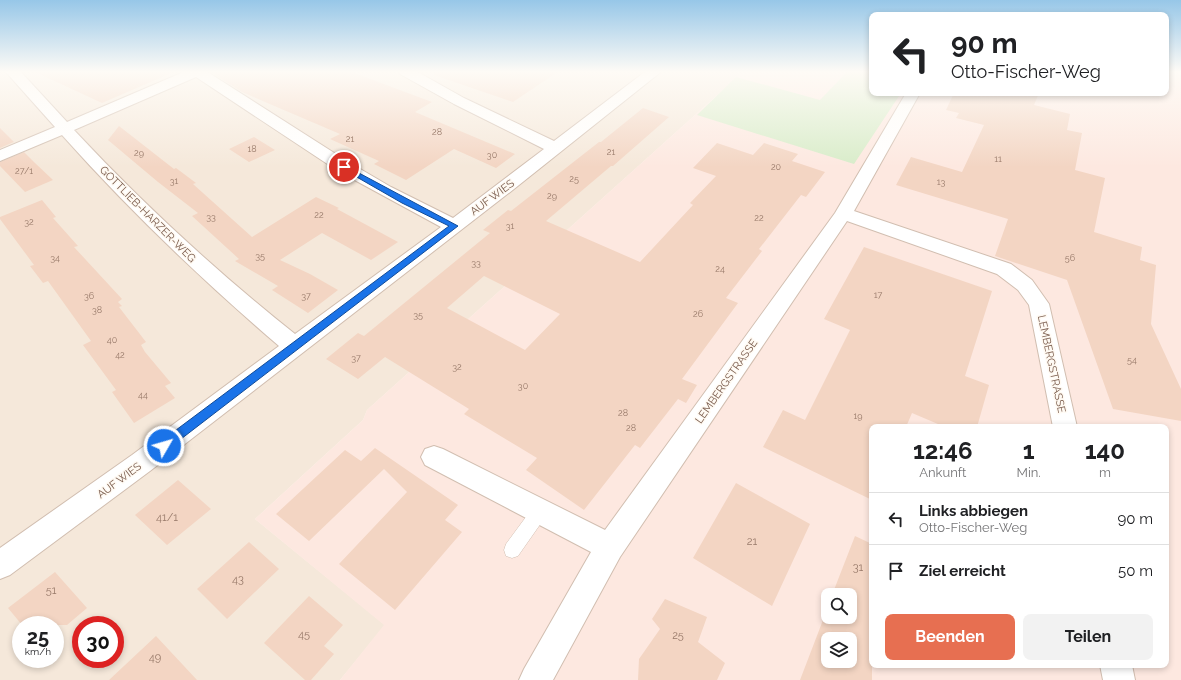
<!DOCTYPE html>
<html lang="de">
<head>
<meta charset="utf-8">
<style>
  body { margin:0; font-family:Raleway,sans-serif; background:#f2f2f2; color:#202124; height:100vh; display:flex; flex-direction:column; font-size:15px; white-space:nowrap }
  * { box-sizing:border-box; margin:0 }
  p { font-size:13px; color:#757577 }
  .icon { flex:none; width:22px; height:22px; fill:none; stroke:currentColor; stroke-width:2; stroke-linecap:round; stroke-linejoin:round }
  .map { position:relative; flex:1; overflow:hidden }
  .drawer { position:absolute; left:869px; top:424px; width:300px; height:244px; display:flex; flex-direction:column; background:#fff; border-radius:8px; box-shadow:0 2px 6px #0003 }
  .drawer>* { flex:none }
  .top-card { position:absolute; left:869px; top:12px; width:300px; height:84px; border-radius:8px; box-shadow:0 2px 6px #0003; background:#fff; color:#202124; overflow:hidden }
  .tools { position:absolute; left:821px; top:588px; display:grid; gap:8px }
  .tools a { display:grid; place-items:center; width:36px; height:36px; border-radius:8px; background:#fff; box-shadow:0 2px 6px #0003; font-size:20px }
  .speed { position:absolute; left:12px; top:616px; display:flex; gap:8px; font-size:20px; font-weight:700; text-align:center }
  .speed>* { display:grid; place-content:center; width:52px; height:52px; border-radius:50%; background:#fff; box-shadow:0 2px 6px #0003; line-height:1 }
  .speed small { font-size:10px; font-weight:400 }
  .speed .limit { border:6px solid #d22; background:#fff; color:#111 }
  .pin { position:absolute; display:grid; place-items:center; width:34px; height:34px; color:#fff; margin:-17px; border:2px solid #fff; border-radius:50%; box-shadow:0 1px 4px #0007 }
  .me { position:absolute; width:44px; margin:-22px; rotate:52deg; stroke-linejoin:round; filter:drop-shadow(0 0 3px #0008) }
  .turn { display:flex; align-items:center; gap:14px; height:84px; padding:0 16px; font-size:18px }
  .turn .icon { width:52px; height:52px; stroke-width:2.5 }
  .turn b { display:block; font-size:28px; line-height:34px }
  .eta { display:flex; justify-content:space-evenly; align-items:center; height:68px; text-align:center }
  .eta b { font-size:24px; font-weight:700; line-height:28px }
  .primary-button { display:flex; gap:8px; margin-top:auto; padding:8px 16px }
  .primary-button a { flex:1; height:46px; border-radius:8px; background:#e76f51; color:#fff; font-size:16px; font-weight:700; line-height:46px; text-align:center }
  .primary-button a+a { background:#f2f2f2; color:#202124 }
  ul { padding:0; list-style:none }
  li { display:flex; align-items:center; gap:12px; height:52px; padding:0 16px; border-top:1px solid #e0e0e0 }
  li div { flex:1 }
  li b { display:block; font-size:15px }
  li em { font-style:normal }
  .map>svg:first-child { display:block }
  .residential { fill:#f5e8da; fill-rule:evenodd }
  .commercial { fill:#fde8e0; fill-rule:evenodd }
  .green { fill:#d8ecc9 }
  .building { fill:#f3d5c3; fill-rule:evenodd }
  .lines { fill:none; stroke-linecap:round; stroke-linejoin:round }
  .lane-casing { stroke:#d1beb0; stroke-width:1 }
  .street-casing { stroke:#d1beb0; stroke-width:2 }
  .lane { fill:#fff; fill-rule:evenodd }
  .street { fill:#fff; fill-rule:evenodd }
  .route { fill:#1a73e8; stroke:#114b97 }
  .labels { text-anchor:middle; stroke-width:3; stroke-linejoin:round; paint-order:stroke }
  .number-label { font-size:9px; fill:#987a6a }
  .street-label { font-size:11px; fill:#7a5c4d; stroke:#fffaf3 }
  .near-number-label { font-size:11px; fill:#987a6a }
</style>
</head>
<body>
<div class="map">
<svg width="1181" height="680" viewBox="0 0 1181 680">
  <rect width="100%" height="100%" fill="#fdf6ec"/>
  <!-- residential -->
  <path class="residential" d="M0,71H744L367,410L363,420L255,519L385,625L340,680H0ZM21,625H55V659H21ZM81,625H115V659H81Z"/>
  <!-- commercial -->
  <path class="commercial" d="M744,71H872V93H1166V71H1181V680H340L384,625L255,519L363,420L367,410ZM872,427H1166V665H872ZM828,595H850V617H828ZM828,639H850V661H828Z"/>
  <!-- green -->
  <path class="green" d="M848,71H872V93H901L854,164L697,115L736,77L820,100Z"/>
  <!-- building -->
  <path class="building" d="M33,71H176L102,103Z
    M209,71H349L432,102L415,112L515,154L496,168L454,149L406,180L374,164L379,161L330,139L340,134L242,92Z
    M434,71H559L513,102L434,75Z
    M954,93H1039L1034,105L1070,114L1067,130L1082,133L1075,170L1105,178L1094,232L1142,247L1140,260L1156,265L1151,324L1181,389V421L1113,409L1067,280L995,256L1008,219L896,185L911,157L962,172L984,125L956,118L959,113L946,110Z
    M643,108L669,117L613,166H611L546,221L640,262L693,205L690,203L716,176L693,168L717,143L753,155L764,143L798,154L792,161L825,172L806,197L801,195L759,249L762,251L726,298L738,303L682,379L697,385L686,403L678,399L640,448L635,445L584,510L526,470L537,458L464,414L469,409L385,357L358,379L326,359L358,333L364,336L490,233L483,230L508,210L511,211L599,142H601ZM484,276L560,314L525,350L447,308Z
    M119,126L174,169L176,168L196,183L193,184L252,237L316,197L339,208L337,209L398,242L371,260L322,233L280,260L310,274L338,290L308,313L272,290L278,286L235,261L239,259L192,216L198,213L158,182L108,140Z
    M0,128L14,142L0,148Z
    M254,137L275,150L249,162L229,149Z
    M24,152L35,163L53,180L25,192L0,166V162Z
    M42,200L56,217L53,218L78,246L74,247L122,299L118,302L122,306L119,307L146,342L141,345L145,352L171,383L165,386L175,398L134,423L112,392L116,390L83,345L91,341L48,281L43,283L30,266L34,265L0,219V217Z
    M864,247L992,291L965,376L989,385L977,427H945L912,413L906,427H872V500L763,447L783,410L805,420L850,330L824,319Z
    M375,448L458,505L445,520L462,532L395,610L339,564L407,492L384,469L309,541L276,514L345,450L361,461Z
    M178,480L211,509L167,545L135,515Z
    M736,483L810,524L772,606L693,558Z
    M855,536L872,544V680H800L828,607V617H850V595H832ZM828,639H850V661H828Z
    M249,542L279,569L227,619L197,589Z
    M55,572L87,608L67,625H22L8,608Z
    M309,596L343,625L324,646L334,654L311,680H305L264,643Z
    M665,599L707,617L698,642L725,663L717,680H638L639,659L660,629L652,619Z
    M156,636L197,680H109Z"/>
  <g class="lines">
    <defs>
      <path id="lane" d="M540,504L546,506L548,511L546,516L518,556L512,558L506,556L504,550L506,544L534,506Z"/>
      <path id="street" d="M5,71H20L67,122L186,71H206L350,163L391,187L453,218L544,149L454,104L400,74L398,71H416L464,98L554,141L646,71H662L514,189L150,471L10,575L0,579V548L132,455L279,346C203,281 129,210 62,135L0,161V150L55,127ZM196,77L338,171L441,227L295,334C217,272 142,203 74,130Z
        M906,93H920L854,211L1011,264L1032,280L1049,304L1077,427H1053L1029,305L1018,290L997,274L847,221L620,557L553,680H519L524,669L591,552L425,465L421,457L425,449L434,446L443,449L605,530L835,213Z
        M1100,665H1132L1135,680H1103Z"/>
    </defs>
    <!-- lane casing -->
    <use href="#lane" class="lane-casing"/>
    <!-- street casing -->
    <use href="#street" class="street-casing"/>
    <!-- lane -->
    <use href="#lane" class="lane"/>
    <!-- street -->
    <use href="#street" class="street"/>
  </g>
  <!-- sky -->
  <linearGradient id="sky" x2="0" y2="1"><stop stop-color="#97c7e8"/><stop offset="0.43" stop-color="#fefbf6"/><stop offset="1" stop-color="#fefbf6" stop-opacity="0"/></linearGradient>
  <rect width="1181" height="167" fill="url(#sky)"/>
  <!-- route -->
  <path class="route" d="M344,165L458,226L168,449L164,450L160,449L159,446L160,442L449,226L402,203L341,168L340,167Z"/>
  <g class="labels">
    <!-- number labels -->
    <g class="number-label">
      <text x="437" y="135">28</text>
      <text x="350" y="142">21</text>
      <text x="252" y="152">18</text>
      <text x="611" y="155">21</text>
      <text x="139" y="156">29</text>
      <text x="492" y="158">30</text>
      <text x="998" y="162">11</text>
      <text x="776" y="170">20</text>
      <text x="24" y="174">27/1</text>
      <text x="574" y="182">25</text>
      <text x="174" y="184">31</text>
      <text x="941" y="185">13</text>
      <text x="552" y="199">29</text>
      <text x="319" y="218">22</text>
      <text x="211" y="220">33</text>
      <text x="759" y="221">22</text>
      <text x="29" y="225">32</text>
      <text x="510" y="229">31</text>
      <text x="260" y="259">35</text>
      <text x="55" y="261">34</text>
      <text x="1070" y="261">56</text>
      <text x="476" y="266">33</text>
      <text x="720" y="272">24</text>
      <text x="878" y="298">17</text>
      <text x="89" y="299">36</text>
      <text x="306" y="299">37</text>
      <text x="97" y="313">38</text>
      <text x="698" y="317">26</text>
      <text x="418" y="318">35</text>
      <text x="112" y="343">40</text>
      <text x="120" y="358">42</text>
      <text x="356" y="361">37</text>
      <text x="1132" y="363">54</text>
      <text x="457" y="370">32</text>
      <text x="523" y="389">30</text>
      <text x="143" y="398">44</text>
      <text x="623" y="416">28</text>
      <text x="858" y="419">19</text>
      <text x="631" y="431">28</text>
    </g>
    <!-- street labels -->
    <g class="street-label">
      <text transform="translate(492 197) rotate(-37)" y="4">AUF WIES</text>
      <text transform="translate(148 214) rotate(45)" y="4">GOTTLIEB-HARZER-WEG</text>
      <text transform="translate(1052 364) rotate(78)" y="4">LEMBERGSTRASSE</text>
      <text transform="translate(726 381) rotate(-55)" y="4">LEMBERGSTRASSE</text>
      <text transform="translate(119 480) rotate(-37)" y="4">AUF WIES</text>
    </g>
    <!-- near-number labels -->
    <g class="near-number-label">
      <text x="167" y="521">41/1</text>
      <text x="752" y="545">21</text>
      <text x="858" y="571">31</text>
      <text x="238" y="583">43</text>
      <text x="51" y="594">51</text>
      <text x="304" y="638">45</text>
      <text x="678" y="639">25</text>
      <text x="155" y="661">49</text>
    </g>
  </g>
</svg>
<div class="tools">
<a><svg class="icon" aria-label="search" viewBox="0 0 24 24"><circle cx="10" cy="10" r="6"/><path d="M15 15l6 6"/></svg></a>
<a><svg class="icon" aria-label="layers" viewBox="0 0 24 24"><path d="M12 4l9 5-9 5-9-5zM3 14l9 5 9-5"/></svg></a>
</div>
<div class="speed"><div>25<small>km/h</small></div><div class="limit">30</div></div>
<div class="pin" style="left:344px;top:167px;background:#d93025"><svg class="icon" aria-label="arrive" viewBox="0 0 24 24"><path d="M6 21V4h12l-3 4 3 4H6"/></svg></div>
<svg class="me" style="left:164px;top:446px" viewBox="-20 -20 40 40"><circle r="17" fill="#1a73e8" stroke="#fff" stroke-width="3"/><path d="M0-11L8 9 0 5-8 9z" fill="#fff"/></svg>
<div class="top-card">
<div class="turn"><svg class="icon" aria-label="left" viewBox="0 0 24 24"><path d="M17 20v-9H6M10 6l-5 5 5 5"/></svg><div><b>90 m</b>Otto-Fischer-Weg</div></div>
</div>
<section class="drawer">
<div class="eta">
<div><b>12:46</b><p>Ankunft</p></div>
<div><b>1</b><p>Min.</p></div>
<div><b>140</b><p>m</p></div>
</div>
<ul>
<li><svg class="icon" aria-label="left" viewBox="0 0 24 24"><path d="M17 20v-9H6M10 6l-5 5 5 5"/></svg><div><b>Links abbiegen</b><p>Otto-Fischer-Weg</p></div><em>90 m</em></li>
<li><svg class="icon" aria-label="arrive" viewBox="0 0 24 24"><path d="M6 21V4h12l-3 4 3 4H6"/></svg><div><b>Ziel erreicht</b></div><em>50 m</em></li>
</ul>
<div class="primary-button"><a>Beenden</a><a>Teilen</a></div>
</section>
</div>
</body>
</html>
